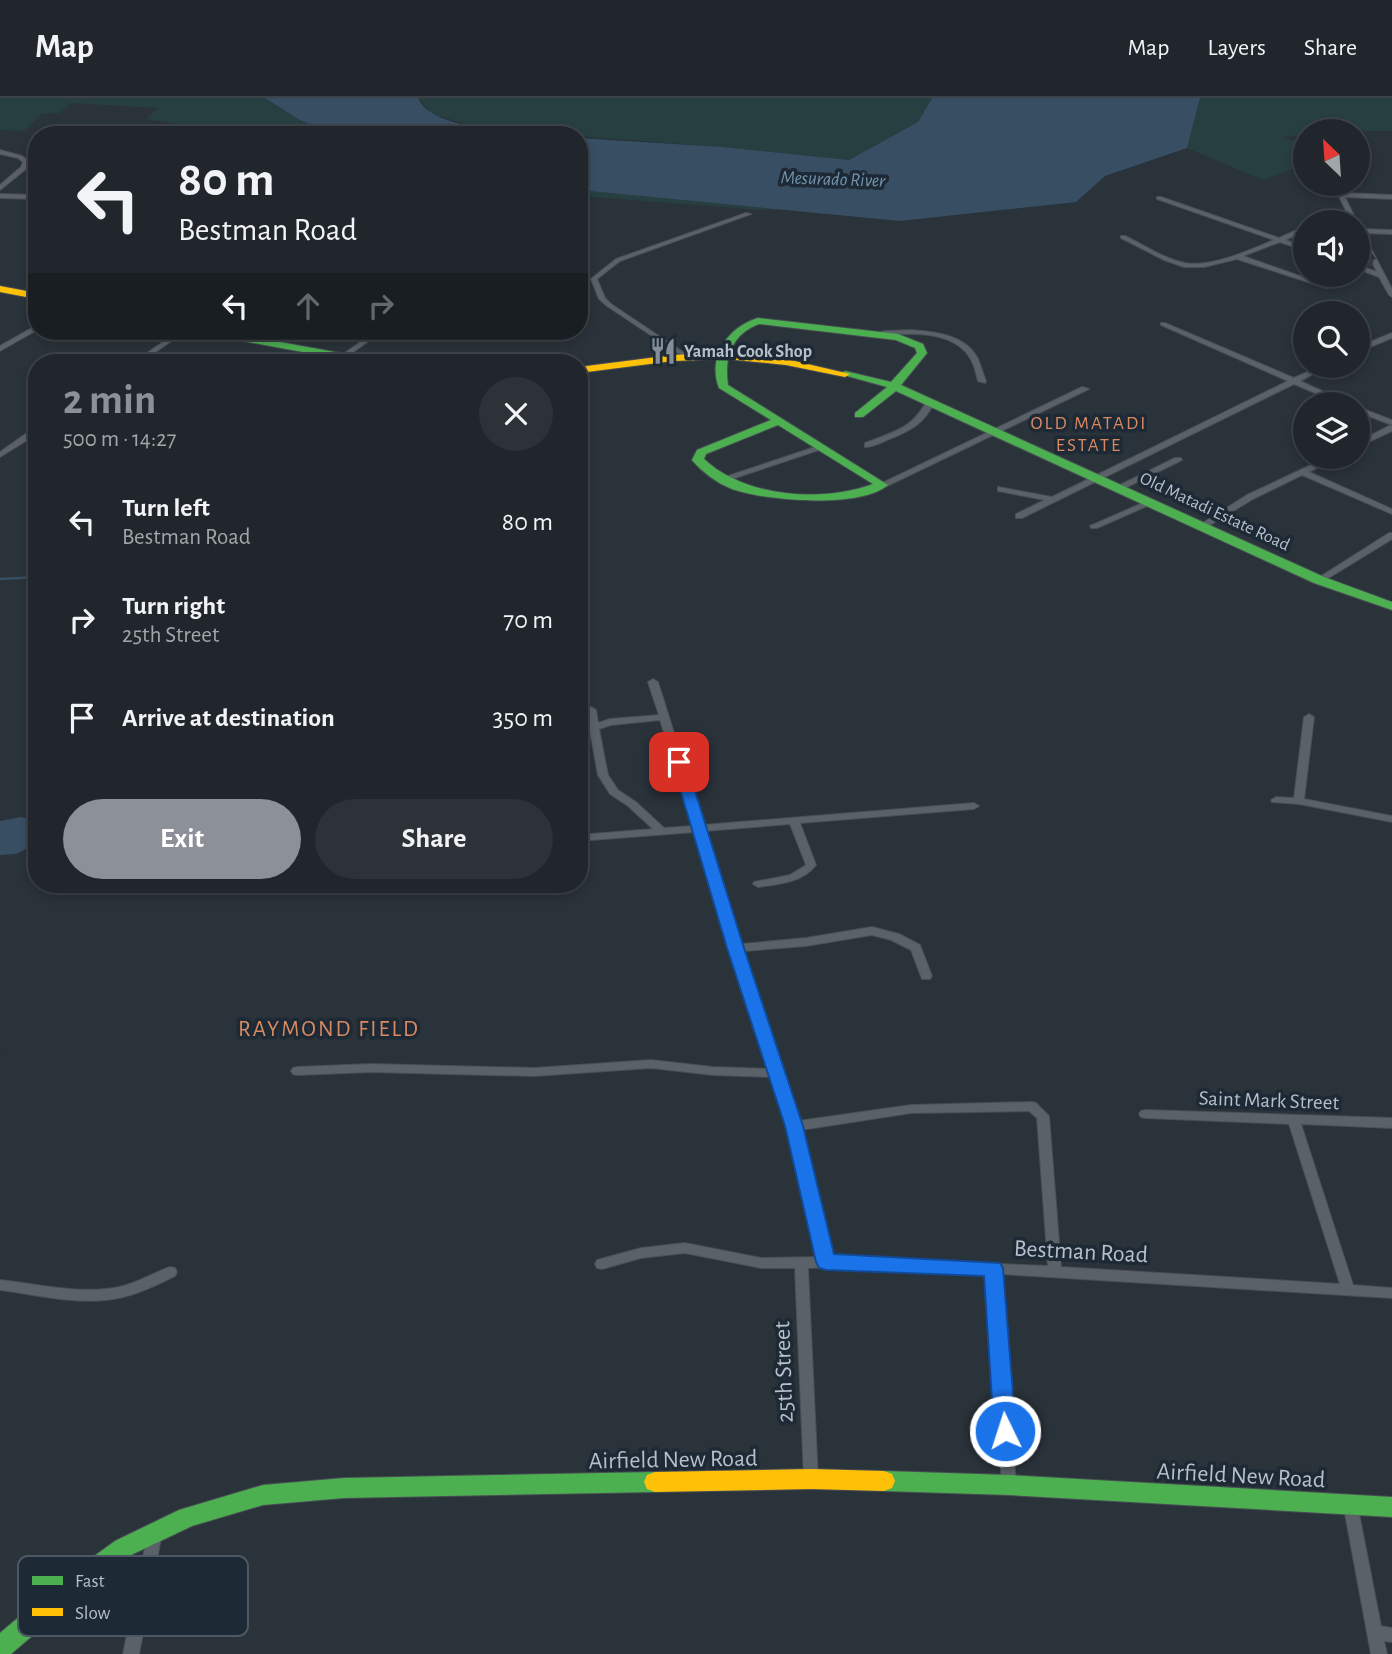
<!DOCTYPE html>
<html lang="en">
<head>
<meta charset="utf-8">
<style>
  body { margin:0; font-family:"Alegreya Sans",sans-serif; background:#2d3238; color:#f1f3f6; height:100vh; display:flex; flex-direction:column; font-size:26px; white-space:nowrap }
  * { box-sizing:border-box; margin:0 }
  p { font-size:23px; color:#a2a5a9 }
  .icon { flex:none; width:38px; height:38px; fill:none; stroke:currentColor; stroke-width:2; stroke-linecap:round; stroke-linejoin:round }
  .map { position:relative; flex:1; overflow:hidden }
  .drawer { position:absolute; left:28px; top:256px; width:560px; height:539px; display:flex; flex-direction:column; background:#20262c; border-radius:28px; box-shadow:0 4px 10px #0003,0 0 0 2px #3d4348 }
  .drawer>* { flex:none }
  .top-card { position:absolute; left:28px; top:28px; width:560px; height:214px; border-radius:28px; box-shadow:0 4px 10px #0003,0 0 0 2px #3d4348; background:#20262c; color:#f1f3f6; overflow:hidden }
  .needle { width:46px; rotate:335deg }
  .buttons { position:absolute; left:1293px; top:21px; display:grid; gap:14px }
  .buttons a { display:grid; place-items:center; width:77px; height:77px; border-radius:50%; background:#20262c; box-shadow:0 4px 10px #0003,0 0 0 2px #3d4348; font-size:35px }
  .pin { position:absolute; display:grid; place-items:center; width:60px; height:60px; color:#fff; margin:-30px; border-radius:14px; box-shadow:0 4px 10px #0006 }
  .me { position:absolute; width:77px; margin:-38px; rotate:356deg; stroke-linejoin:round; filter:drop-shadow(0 0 5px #0008) }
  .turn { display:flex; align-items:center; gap:24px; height:147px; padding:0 35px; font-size:32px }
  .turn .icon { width:91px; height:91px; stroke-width:2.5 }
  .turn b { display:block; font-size:49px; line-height:60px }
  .lanes { display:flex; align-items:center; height:66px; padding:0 35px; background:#0003; justify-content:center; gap:35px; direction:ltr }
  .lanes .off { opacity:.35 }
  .round { display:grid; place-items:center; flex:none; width:74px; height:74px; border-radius:37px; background:#2d3238 }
  .overview { display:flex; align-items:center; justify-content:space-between; height:119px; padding:0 35px }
  h1 { font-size:42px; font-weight:700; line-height:52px; color:#8c9099 }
  .primary-button { display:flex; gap:14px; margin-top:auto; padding:14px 35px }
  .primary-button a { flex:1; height:80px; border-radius:42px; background:#8c9099; color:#fff; font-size:28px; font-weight:700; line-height:80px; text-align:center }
  .primary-button a+a { background:#2d3238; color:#f1f3f6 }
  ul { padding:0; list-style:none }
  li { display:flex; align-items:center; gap:21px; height:98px; padding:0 35px }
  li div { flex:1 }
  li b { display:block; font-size:26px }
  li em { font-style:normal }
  header { display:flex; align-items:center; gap:42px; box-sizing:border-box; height:98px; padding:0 35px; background:#20262c; border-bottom:2px solid #3d4348 }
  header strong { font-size:33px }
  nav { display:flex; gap:38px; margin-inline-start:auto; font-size:24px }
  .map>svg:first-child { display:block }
  .green { fill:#273f40 }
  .water { fill:#374e63 }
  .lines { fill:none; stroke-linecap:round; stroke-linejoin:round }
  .stream { stroke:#374e63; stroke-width:2.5 }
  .street-casing { stroke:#484e54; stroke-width:2 }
  .fast-casing { stroke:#484e54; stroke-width:2 }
  .slow-casing { stroke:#484e54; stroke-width:2 }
  .street { fill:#5b6168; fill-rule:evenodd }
  .fast { fill:#4caf50; fill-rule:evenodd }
  .slow { fill:#ffc107; fill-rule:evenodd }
  .wall { fill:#373d42 }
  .shaded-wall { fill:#2d3236 }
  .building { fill:#40474d; stroke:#2d3236; stroke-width:2 }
  .route { fill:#1a73e8; stroke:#114b97; stroke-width:2 }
  .labels { text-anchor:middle; stroke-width:7; stroke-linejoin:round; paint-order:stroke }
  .far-poi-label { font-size:18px; font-weight:bold; fill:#b5bfca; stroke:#1d2a35; text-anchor:start }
  .far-street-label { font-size:18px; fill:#b5bfca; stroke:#1d2a35 }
  .far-water-label { font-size:19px; font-style:italic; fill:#7494ae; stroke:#1d2a35 }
  .far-neighbourhood-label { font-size:19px; letter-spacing:2px; fill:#d88962; stroke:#1d2a35 }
  .street-label { font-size:21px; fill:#b5bfca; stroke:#1d2a35 }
  .neighbourhood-label { font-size:23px; letter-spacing:2px; fill:#d88962; stroke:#1d2a35 }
  .near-street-label { font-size:24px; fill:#b5bfca; stroke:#1d2a35 }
  .key { fill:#1d2a35; stroke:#4b5762; stroke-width:2 }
  .key-label { font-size:19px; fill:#b5bfca }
</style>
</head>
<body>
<header>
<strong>Map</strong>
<nav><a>Map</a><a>Layers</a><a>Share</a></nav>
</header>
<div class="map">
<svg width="1392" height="1556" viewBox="0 0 1392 1556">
  <rect width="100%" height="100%" fill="#2a323a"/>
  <!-- green -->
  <path class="green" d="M0,0H265L298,21L333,37H218L235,29L217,26L203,31L146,21L158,10L70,5L60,15L42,16L24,33L0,32Z
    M418,0H932L918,24L849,62L722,49L483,31L432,16Z
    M1200,0H1392V33H1306L1305,37L1284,39L1305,48V66L1263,82L1187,50Z
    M579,92L793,111L760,112L579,98Z"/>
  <!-- water -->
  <path class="water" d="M265,0H418C430,31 513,34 544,37H333L298,21Z
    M932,0H1200L1187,50L1105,78L1076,104L900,123L579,92V40L722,49L849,62L918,24Z
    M21,719L37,723V745L16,756L0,757V723Z"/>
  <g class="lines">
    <!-- stream -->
    <path class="stream" d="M0,481L37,479"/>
    <defs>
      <path id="street" d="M0,52L22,58L29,63L26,71L0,92V87L21,69L23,64L18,60L0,56Z
        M1333,86H1339L1343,95L1392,97V101L1345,99L1357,124H1324L1327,122L1350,121Z
        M0,96L37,97V101L0,100Z
        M1157,99H1161L1279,140L1306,128V133L1285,142L1306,149V153L1280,144L1243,158L1331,189L1326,190L1237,161L1204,169H1184L1164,162L1121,140V138H1125C1144,147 1164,161 1185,165C1209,170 1251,152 1274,142L1157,101Z
        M746,115L751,116L620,163L597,181L605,200L611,206L689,258V260H685L607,208L599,201L591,181L616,161Z
        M1358,129L1361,131L1392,132V136L1363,135L1392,191V199L1389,197L1379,179L1358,171V167L1377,174L1358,137Z
        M1161,225H1165L1294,280L1320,268H1328L1300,283L1351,306H1341L1294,286L1022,420H1016V416L1045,402L998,393V389L1052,399L1288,283L1161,227Z
        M37,227V232L0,253V248Z
        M912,232C936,234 966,237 978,261C981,268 983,276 986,283L985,285L978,283C976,274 974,265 968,257C949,231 903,235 874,238L871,236L885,233Z
        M179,233H186L141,264H134Z
        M376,233H383L339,264H332Z
        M1392,235V240L1358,254V249Z
        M1082,289L1089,291L885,389H882L878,387Z
        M927,302L934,304C925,326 908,334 887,342C880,345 873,349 865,349V345C893,334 913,331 927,302Z
        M1358,309L1392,322V327L1358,314Z
        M1389,328H1392V333L1358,349V344Z
        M34,330H37V336L0,359V354Z
        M818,348L825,350L726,383H723L719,381Z
        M1328,359H1338L1309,374L1392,411V416L1302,377L1253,401L1205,430H1199L1198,428L1247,397Z
        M1175,360H1181L1182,362L1121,392H1115L1114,390Z
        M1147,403H1150L1154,405L1097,430H1091L1090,428Z
        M1389,435H1392V441L1322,484H1316L1315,482Z
        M653,581L658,584L703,727L974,705L979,708L974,711L800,725L816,767C802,785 779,786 758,789L753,786L754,784L790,777L806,767L790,726L705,733L742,846L806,840L872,829L899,836L920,847L932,878L930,881H922L911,852L891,842L872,837L806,848L744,853L798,1023L911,1007L1032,1004L1036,1005L1049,1018L1061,1169L1340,1186L1289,1026L1145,1020L1141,1019L1139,1016L1141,1013L1145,1012L1392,1020V1030L1301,1026L1353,1187L1392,1190V1200L1000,1176L1016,1387L1014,1392L1009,1394L1004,1392L1002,1387L987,1175L846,1169L808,1170L818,1381L816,1386L811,1387L806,1386L804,1381L795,1170H761L685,1155L641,1160L602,1171L597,1170L595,1166L597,1162L641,1150L685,1145L761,1160L818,1159L788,1028L773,979L713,977L651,970L534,978L371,974L297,977L293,976L291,973L293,970L297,969L371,966L534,970L651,962L713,969L770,971L733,853L731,850V848L695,734L579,743V737L653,731L628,708L610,696L598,677L590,633L579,637V631L589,628L586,612L591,609L596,612L598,625L610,621L659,617L648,584ZM660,622L694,728L664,730L636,704L618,692L608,677L599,631L611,627ZM1029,1013L1037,1020L1048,1168L831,1159L801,1032L911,1015Z
        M1309,616L1314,619L1304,701L1392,718V724L1299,706L1272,704L1271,702L1276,699L1294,700L1304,619Z
        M170,1169L175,1170L177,1174L175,1178C157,1187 138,1196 119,1200C80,1208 39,1197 0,1192V1182C39,1186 80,1197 119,1189C137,1185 153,1175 170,1169Z
        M1350,1398L1355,1400L1357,1405L1381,1528L1392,1530V1544L1384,1543L1387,1556H1371L1343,1405L1345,1400Z
        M155,1428L160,1430L162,1435L139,1556H123L148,1435L150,1430Z"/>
      <path id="fast" d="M758,220L898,236L923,246L927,255L901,287L1324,479L1392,504V512L1314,485L896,293L863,319H855V315L887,289L840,276L845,273L891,284L917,255L915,250L896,242L759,226C732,236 724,259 728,287L888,387C859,411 766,403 732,391C717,385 702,374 692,362L697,352L771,322L719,290C707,259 728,229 758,220ZM778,327L873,386C822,405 744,399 704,361L706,356Z
        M200,233H220L373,261L378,264H357L205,236Z
        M884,1373L1009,1377L1392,1399V1419L1009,1397L884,1393L876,1390L873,1383L876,1376Z
        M655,1374L663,1377L666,1384L663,1391L655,1394L344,1400L263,1407L192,1428L131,1457L87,1491L11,1556H0V1535L71,1475L115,1443L179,1412L263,1387L344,1380Z"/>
      <path id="slow" d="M0,188L37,195V201L0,194Z
        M726,255L786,261L850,276L845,279L786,267L726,261L673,263L579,275V269L673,257Z
        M811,1371L884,1373L892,1376L895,1383L892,1390L884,1393L811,1391L655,1394L647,1391L644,1384L647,1377L655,1374Z"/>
    </defs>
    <!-- street casing -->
    <use href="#street" class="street-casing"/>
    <!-- fast casing -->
    <use href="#fast" class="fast-casing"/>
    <!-- slow casing -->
    <use href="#slow" class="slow-casing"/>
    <!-- street -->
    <use href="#street" class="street"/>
    <!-- fast -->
    <use href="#fast" class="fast"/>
    <!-- slow -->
    <use href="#slow" class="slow"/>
  </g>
  <!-- wall -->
  <path class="wall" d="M1358,145L1374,160L1372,169L1358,165Z"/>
  <!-- shaded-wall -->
  <path class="shaded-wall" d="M0,950L3,958L0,963Z"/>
  <!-- building -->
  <path class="building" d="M1358,145L1367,149L1374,160L1359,156L1358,158Z"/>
  <!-- route -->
  <path class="route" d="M679,659L686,664L744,850L803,1028L834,1156L1000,1165L1003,1170L1016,1333L1013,1339L1005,1342L997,1339L994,1333L984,1178L826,1172L819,1170L816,1164L785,1028L727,850L672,664Z"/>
  <!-- icons -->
  <defs>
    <symbol id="restaurant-bare" viewBox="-9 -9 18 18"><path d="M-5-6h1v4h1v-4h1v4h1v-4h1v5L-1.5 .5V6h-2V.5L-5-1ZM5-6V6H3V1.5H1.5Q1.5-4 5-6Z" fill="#848e98" stroke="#1d2a35" stroke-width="2.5" paint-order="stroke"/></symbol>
  </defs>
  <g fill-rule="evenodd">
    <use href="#restaurant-bare" x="644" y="234" width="38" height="38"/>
  </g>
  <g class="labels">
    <!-- far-poi labels -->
    <g class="far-poi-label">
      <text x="684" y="259">Yamah Cook Shop</text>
    </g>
    <!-- far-street labels -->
    <g class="far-street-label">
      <text transform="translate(1215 413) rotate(25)" y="6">Old Matadi Estate Road</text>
    </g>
    <!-- far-water labels -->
    <g class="far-water-label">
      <text transform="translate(833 80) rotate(2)" y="7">Mesurado River</text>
    </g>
    <!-- far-neighbourhood labels -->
    <g class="far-neighbourhood-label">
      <text x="1089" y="331">OLD MATADI<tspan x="1089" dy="22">ESTATE</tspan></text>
    </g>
    <!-- street labels -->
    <g class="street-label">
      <text transform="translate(1269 1002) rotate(2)" y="7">Saint Mark Street</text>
    </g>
    <!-- neighbourhood labels -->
    <g class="neighbourhood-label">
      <text x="329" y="938">RAYMOND FIELD</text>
    </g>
    <!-- near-street labels -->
    <g class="near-street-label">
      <text transform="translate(1081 1153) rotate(3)" y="8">Bestman Road</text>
      <text transform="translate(783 1274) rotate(-92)" y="8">25th Street</text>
      <text transform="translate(673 1361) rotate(-1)" y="8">Airfield New Road</text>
      <text transform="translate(1241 1377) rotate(3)" y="8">Airfield New Road</text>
    </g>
  </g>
  <!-- legend -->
  <rect x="18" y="1458" width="230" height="80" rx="10" class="key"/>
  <rect x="32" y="1478" width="31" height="9" fill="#4caf50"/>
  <rect x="32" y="1510" width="31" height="8" fill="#ffc107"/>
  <g class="key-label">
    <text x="75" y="1489">Fast</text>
    <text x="75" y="1521">Slow</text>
  </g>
</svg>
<div class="buttons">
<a><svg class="needle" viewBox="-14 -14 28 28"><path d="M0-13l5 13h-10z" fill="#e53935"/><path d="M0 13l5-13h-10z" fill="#a2a5a9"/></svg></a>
<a><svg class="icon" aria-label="sound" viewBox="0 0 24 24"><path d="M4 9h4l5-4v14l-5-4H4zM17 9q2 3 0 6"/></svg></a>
<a><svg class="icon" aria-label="search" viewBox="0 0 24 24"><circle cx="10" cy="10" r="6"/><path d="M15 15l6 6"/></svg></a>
<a><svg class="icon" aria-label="layers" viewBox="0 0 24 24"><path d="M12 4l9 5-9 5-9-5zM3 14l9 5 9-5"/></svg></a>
</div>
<div class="pin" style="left:679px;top:664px;background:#d93025"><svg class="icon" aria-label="arrive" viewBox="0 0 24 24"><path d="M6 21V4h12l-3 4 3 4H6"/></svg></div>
<svg class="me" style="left:1005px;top:1333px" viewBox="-20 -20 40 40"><circle r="17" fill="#1a73e8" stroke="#fff" stroke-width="3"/><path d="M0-11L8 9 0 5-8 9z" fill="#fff"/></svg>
<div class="top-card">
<div class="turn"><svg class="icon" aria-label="left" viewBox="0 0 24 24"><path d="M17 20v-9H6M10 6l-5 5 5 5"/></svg><div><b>80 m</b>Bestman Road</div></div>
<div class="lanes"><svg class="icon" aria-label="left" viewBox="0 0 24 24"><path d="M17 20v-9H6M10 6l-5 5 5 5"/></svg><svg class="icon off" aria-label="ahead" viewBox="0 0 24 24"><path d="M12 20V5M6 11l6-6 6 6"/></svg><svg class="icon off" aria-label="right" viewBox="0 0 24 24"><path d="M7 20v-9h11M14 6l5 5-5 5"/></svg></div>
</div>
<section class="drawer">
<div class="overview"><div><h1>2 min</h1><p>500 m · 14:27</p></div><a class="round"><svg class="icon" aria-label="close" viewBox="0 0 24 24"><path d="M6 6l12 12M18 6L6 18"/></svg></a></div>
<ul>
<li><svg class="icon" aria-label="left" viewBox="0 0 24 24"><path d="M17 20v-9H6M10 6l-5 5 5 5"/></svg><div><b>Turn left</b><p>Bestman Road</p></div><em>80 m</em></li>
<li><svg class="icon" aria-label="right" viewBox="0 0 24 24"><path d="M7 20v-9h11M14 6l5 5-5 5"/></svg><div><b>Turn right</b><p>25th Street</p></div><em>70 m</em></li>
<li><svg class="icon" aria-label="arrive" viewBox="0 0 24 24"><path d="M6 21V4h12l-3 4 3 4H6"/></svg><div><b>Arrive at destination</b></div><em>350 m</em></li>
</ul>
<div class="primary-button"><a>Exit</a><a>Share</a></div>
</section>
</div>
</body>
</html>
